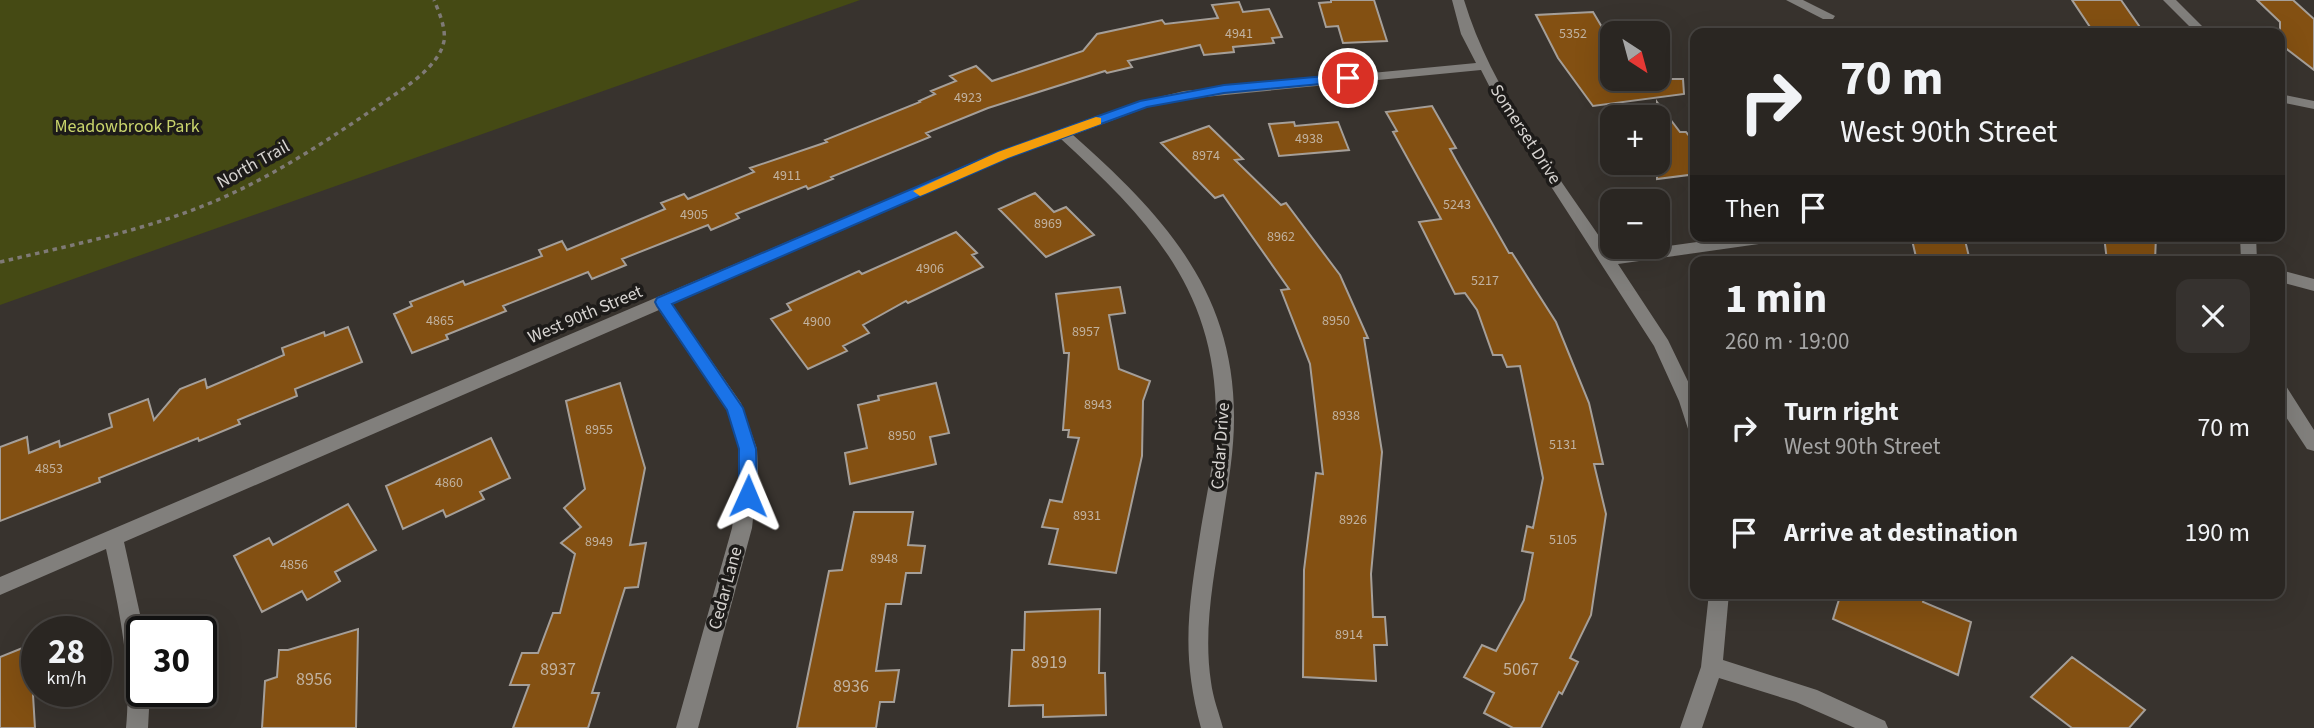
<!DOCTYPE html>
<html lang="en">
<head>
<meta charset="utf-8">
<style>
  body { margin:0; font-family:"Source Sans 3",sans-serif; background:#36322f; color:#f1f3f6; height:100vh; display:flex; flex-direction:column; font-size:26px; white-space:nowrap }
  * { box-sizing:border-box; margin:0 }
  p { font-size:23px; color:#a5a5a5 }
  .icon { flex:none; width:38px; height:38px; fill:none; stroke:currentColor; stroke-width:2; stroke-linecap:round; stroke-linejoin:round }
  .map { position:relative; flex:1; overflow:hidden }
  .panel { position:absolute; left:1690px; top:256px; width:595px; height:343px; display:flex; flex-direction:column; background:#2a2622; border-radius:14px; box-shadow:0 7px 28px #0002,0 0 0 2px #464340 }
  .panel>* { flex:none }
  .guide { position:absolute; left:1690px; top:28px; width:595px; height:214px; border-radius:14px; box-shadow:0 7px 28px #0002,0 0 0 2px #464340; background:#2a2622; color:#f1f3f6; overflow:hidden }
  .needle { width:46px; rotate:144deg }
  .fabs { position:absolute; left:1600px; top:21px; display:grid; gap:14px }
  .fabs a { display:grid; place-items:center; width:70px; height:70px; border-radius:14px; background:#2a2622; box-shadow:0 7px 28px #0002,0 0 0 2px #464340; font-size:35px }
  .speed { position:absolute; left:21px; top:616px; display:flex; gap:14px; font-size:35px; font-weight:700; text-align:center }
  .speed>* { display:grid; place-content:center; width:91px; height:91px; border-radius:50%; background:#2a2622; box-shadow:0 7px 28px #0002,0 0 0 2px #464340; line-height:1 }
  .speed small { font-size:18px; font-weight:400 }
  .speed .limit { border:4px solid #111; border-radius:10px; background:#fff; color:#111 }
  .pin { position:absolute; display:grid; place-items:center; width:60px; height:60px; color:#fff; margin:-30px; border:4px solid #fff; border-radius:50%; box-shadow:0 2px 7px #0007 }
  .me { position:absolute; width:77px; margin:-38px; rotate:1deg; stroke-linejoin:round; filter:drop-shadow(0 0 5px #0008) }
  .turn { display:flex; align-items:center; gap:24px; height:147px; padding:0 35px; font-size:32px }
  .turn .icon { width:91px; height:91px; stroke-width:2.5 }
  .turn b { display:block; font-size:49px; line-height:60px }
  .then { display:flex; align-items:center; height:66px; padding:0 35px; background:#0003; gap:14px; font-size:26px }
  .round { display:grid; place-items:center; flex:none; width:74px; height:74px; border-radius:14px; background:#36322f }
  .headline { display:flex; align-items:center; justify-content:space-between; height:119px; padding:0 35px }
  h1 { font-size:42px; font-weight:700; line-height:52px }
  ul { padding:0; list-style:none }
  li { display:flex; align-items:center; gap:21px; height:105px; padding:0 35px }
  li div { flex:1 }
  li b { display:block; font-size:26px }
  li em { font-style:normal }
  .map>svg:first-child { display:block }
  .green { fill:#454a14 }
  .building { fill:#835012; stroke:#a59f99; stroke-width:2 }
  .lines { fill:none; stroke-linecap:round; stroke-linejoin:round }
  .path { stroke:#7f7a76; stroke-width:3.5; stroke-dasharray:4.5 4.5; stroke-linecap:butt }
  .minor { fill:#817f7c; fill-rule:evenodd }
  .route { fill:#1a73e8; stroke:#114b97; stroke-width:2 }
  .slow { fill:#f59e0b }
  .labels { text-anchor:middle; stroke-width:7; stroke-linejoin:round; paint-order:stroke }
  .number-label { font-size:14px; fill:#c1b2a0 }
  .park-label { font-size:18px; fill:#c9d46c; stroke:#1d1b19 }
  .street-label { font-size:18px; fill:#d6d3d0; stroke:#1d1b19 }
  .near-number-label { font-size:18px; fill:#c1b2a0 }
</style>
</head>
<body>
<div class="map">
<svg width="2314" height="728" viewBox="0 0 2314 728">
  <rect width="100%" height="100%" fill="#38332e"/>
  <!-- green -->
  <path class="green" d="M0,0H860L0,305Z"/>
  <!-- building -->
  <path class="building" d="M1331,0H1374L1387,41L1343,43L1338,26L1326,27L1319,3L1331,2Z
    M2072,0H2121L2144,33H2094Z
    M2257,0H2293L2314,19V70L2280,44V22Z
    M1239,2L1243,12L1269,9L1282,37L1272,38L1274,43L1233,47L1234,52L1204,55L1200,45L1128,61L1132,67L1107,73L1105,71L988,108L926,133L930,137L831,177L833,179L808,189L806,186L736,214L739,218L711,230L708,225L622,259L626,265L592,279L588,272L503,306L506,311L446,335L448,339L412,353L394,314L412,306L410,302L463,281L465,285L542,256L539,250L562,241L567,250L665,209L661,203L684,194L688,199L754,172L750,168L827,142L825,140L920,102L919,101L935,94L931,91L956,81L950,76L976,66L992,81L1083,51L1097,34L1162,20L1165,24L1218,18L1212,5Z
    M1593,12L1612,44V79H1683L1684,94L1593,106L1558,58L1536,15Z
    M1657,102L1680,132H1686L1696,144V174L1657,179Z
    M1432,106L1456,148L1450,149L1456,160L1509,253H1512L1556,322L1589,403L1603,464H1594L1606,514L1591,615L1570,658L1578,662L1562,694L1559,692L1541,728H1513L1484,713L1494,693L1464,677L1482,645L1496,651L1524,600L1533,553L1522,551L1527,526L1533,528L1543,478L1520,366L1507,367L1502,355H1493L1477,310L1465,293L1455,294L1419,222L1441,219L1393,132L1397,131L1386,112Z
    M1294,122L1295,126L1338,122L1349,150L1279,156L1269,124Z
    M1209,126L1243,159L1235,160L1281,205L1286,203L1340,275L1368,338H1364L1382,452L1371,574L1373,617H1385L1387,645H1374L1376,681L1303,677L1304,570L1316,473L1323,474L1310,364L1281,290L1289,289L1223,195L1215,198L1161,143Z
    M1035,193L1054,212L1066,207L1094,235L1046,257L999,209Z
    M956,232L977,253L972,255L983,267L908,303L906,301L863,325L869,333L843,346L847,351L808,369L771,319L791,310L787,304L859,271L862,274Z
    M1911,236H1964L1970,261H1917Z
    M2104,236H2156L2155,261H2107Z
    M1120,287L1125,313L1109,315L1119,369L1150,381L1143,401L1142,456L1116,573L1049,564L1058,529L1042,527L1050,500L1062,502L1079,438L1068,437L1069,430H1063L1069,353H1064L1056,294Z
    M348,327L362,362L295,389L297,396L238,420L240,424L199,441L198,438L99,478L100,482L0,521V447L27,437L29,453L59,441L60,447L112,427L109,414L148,399L154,420L180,389L205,379L207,388L284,355L282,348L324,332L325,336Z
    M620,383L645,468L630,545L646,543L638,587L625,588L592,693H599L588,728H513L529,685H510L522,653H538L553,613H560L575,554L561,543L581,527L564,508L585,489L566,401Z
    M936,383L949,433L930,437L936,464L850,484L845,453L867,448L858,405L879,400L878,396Z
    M491,438L510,478L480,492L484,499L446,517L443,510L403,529L386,486Z
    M348,504L376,550L335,572L340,581L307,600L302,591L262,612L234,556L269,538L273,545Z
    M854,512H913L908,545L925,546L921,573H906L901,604H886L876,671L899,670L894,702H880L876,728H797L829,571L842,570Z
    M1841,593H1925L1923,602L1971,622L1958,675L1833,619Z
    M1100,609L1099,673H1105L1106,715L1043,717V705L1009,706L1012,650H1024L1025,612Z
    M358,629L356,728H262L265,681L277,677L279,650H288Z
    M30,645L35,728H0V657Z
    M2072,657L2145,710L2129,728H2072L2031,697Z"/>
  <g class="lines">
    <!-- path -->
    <path class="path" d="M0,262C72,245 147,230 215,201C274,176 328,140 381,104C401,90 439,68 444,41C446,28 439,12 434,0"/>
    <!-- minor -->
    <path class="minor" d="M1452,0H1464C1492,93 1558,174 1611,254L1740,236H1788L1780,241L1618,264L1668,340L1696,398V437L1690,435L1679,401L1654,346L1501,109L1481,70L1184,99L1148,107L1073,135C1162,214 1235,291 1234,419C1234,454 1227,490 1222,524C1214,577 1203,629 1211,682C1213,698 1219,713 1223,728H1201C1180,651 1189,605 1201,528C1207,492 1216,454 1216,417C1216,289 1149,220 1061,139L1008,158L672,304L741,403L757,449L758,472L752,528L698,728H676L732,528L740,472L739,449L727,410L659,310L124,542L144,632H142V691H150L148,728H126C132,666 119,609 106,549L0,595V577L998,152C1059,130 1120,105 1184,91L1476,63L1461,34Z
      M1786,0H1803L1835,16L1833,19H1823Z
      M2163,0H2176L2209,33H2196Z
      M2280,94L2314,101V109L2280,102Z
      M2240,236H2256L2257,261H2241Z
      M2280,270L2314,279V291L2280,282Z
      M2280,384L2286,386L2314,430V451L2307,449L2280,408Z
      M1709,593H1729L1723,660L1817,690L1885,721L1888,728H1855L1796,702L1719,678L1702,728H1680L1701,667Z"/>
  </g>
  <!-- route -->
  <path class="route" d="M1348,74L1352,75V81L1224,93L1147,107L1008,158L672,304L743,408L756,449L757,496L754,501H742L739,496V449L727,410L657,306L655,302L657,298L998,152L1140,101L1224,85Z"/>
  <!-- slow -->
  <path class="slow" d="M1096,117L1101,118V124L1008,158L925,194L920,196L913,191L998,152Z"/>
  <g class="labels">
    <!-- number labels -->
    <g class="number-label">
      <text x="1239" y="38">4941</text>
      <text x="1573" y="38">5352</text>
      <text x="968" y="102">4923</text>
      <text x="1309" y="143">4938</text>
      <text x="1206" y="160">8974</text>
      <text x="787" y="180">4911</text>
      <text x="1457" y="209">5243</text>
      <text x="694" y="219">4905</text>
      <text x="1048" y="228">8969</text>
      <text x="1281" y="241">8962</text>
      <text x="930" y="273">4906</text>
      <text x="1485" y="285">5217</text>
      <text x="440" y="325">4865</text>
      <text x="1336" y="325">8950</text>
      <text x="817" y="326">4900</text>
      <text x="1086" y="336">8957</text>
      <text x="1098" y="409">8943</text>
      <text x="1346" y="420">8938</text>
      <text x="599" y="434">8955</text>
      <text x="902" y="440">8950</text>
      <text x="1563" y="449">5131</text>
      <text x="49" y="473">4853</text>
      <text x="449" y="487">4860</text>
      <text x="1087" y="520">8931</text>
      <text x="1353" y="524">8926</text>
      <text x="1563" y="544">5105</text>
      <text x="599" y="546">8949</text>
      <text x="884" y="563">8948</text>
      <text x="294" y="569">4856</text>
      <text x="1349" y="639">8914</text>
    </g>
    <!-- park labels -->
    <g class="park-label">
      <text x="127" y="132">Meadowbrook Park</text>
    </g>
    <!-- street labels -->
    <g class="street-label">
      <text transform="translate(1526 134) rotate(57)" y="6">Somerset Drive</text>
      <text transform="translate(253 164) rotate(-29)" y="6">North Trail</text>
      <text transform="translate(585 314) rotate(-23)" y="6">West 90th Street</text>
      <text transform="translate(1220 446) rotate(-86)" y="6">Cedar Drive</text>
      <text transform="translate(725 588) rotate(-75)" y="6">Cedar Lane</text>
    </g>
    <!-- near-number labels -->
    <g class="near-number-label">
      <text x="1049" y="668">8919</text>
      <text x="558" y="675">8937</text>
      <text x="1521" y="675">5067</text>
      <text x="314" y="685">8956</text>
      <text x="851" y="692">8936</text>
    </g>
  </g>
</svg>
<div class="fabs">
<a><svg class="needle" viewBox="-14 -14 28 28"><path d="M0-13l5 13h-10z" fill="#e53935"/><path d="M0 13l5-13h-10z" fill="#a5a5a5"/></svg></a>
<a>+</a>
<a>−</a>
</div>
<div class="speed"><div>28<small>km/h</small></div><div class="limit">30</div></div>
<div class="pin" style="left:1348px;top:78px;background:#d93025"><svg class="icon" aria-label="arrive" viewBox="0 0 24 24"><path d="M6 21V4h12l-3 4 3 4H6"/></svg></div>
<svg class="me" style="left:748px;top:496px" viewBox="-20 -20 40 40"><path d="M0-17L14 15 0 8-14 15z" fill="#1a73e8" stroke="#fff" stroke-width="4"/></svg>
<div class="guide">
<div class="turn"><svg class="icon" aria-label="right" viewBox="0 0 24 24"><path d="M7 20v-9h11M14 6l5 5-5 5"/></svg><div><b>70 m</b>West 90th Street</div></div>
<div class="then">Then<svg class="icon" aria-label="arrive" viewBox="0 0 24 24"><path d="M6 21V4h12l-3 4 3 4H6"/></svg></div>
</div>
<section class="panel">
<div class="headline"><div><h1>1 min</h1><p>260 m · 19:00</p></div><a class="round"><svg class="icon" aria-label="close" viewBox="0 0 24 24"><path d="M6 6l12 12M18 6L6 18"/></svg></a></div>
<ul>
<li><svg class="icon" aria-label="right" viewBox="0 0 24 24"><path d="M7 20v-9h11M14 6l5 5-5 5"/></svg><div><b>Turn right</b><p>West 90th Street</p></div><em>70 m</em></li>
<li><svg class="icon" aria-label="arrive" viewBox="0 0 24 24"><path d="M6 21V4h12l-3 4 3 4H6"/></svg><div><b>Arrive at destination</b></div><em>190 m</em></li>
</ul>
</section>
</div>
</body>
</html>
